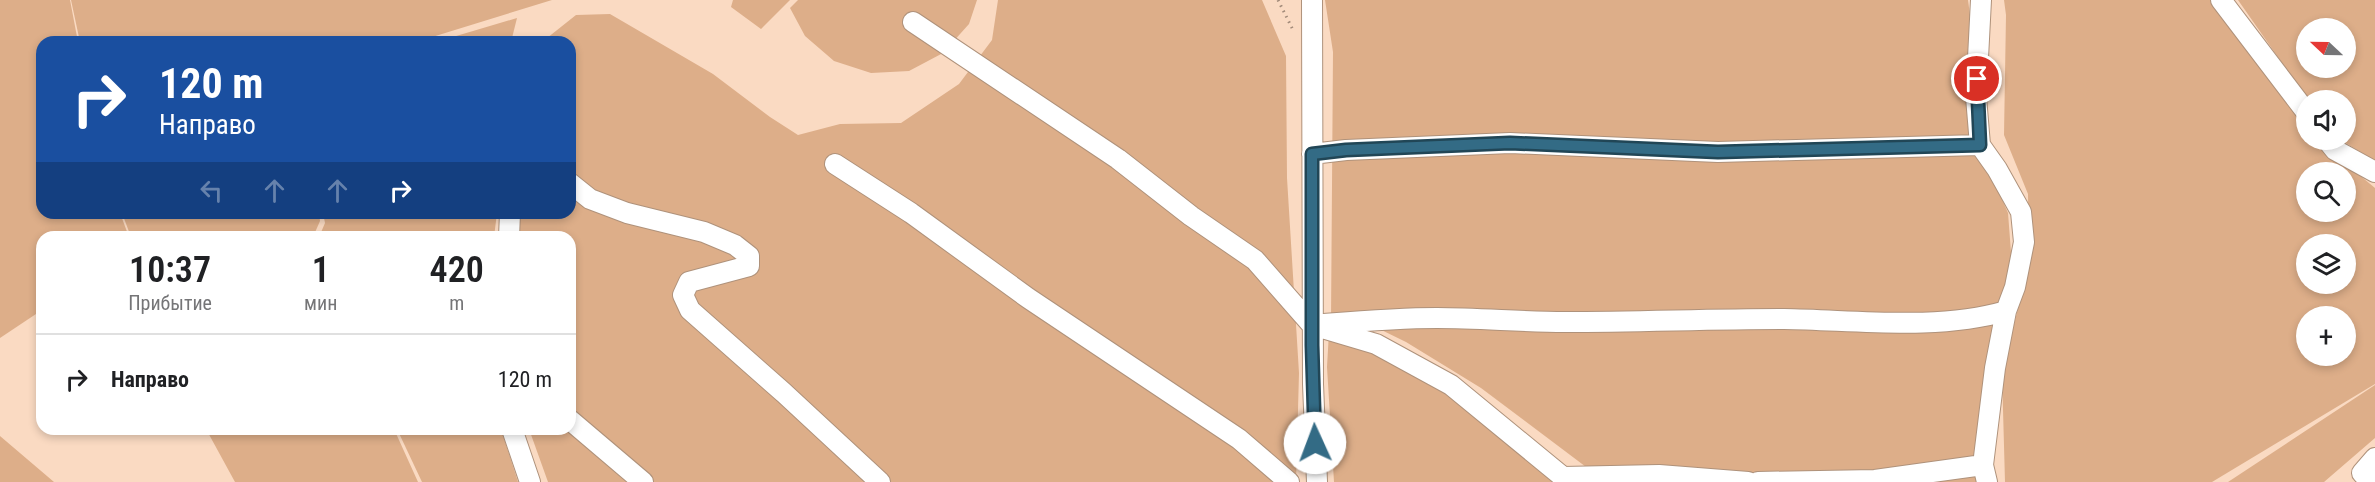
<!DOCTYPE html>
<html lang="ru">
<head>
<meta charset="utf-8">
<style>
  body { margin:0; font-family:"Roboto Condensed",sans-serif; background:#f2f2f2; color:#202124; height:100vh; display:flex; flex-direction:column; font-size:22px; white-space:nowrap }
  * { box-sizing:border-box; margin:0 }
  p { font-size:20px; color:#757577 }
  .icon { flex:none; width:33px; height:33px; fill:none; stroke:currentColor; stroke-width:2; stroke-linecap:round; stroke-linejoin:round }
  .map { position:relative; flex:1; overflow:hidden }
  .drawer { position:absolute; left:36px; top:231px; width:540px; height:204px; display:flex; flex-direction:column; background:#fff; border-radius:18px; box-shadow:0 3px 9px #0003 }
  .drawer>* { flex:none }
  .top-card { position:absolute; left:36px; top:36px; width:540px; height:183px; border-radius:18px; box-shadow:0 3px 9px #0003; background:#1a4fa0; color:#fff; overflow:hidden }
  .needle { width:39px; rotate:292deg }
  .fabs { position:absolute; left:2296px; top:18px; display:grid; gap:12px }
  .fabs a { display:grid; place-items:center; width:60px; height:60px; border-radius:50%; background:#fff; box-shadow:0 3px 9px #0003; font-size:30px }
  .pin { position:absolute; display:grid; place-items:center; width:51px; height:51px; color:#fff; margin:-26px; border:3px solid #fff; border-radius:50%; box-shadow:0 2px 6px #0007 }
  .me { position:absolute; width:66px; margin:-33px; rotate:358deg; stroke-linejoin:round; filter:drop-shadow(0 0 4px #0008) }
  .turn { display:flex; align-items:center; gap:21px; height:126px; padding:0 24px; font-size:27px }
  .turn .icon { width:78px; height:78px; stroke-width:2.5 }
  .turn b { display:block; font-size:42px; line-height:51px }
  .lanes { display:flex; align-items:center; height:57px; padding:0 24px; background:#0003; justify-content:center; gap:30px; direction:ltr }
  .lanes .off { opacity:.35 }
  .eta { display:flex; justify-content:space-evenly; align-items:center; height:102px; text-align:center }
  .eta b { font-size:36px; font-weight:600; line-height:42px }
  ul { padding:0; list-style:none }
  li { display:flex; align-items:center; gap:18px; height:90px; padding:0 24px; border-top:2px solid #e0e0e0 }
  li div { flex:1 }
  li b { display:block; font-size:22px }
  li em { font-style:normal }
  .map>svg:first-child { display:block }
  .green { fill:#ddae89; fill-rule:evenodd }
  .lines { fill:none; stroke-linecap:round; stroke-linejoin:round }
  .minor-casing { stroke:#af927b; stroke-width:22 }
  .path { stroke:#a18a79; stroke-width:3; stroke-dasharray:1.5 4.5; stroke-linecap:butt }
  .minor { stroke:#fff; stroke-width:20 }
  .route-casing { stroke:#214656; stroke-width:15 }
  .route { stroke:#336b85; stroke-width:10 }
</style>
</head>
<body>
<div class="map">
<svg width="2375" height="482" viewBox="0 0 2375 482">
  <rect width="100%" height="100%" fill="#fadac2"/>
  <!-- green -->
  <path class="green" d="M0,0H70L78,42H42V213H120L129,237H42V310L0,338Z
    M71,0H552L416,42H80Z
    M733,0H790L761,29L731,7Z
    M798,0H977L969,24L943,53L909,71L871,73L834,61L805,36L790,8Z
    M998,0H1262L1286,56L1287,178L1299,373L1296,482H548L529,429H570V237H518L519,213H570V42H542L576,15L610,14L713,74L770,117L798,135L840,124L901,123L959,84L992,40Z
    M1325,0H1968L1981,97L1985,160L2008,213L2012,265L1976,476L1977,482H1606L1481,388L1406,342L1363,321H1331L1333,52Z
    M2004,0H2220L2307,125V140H2317L2375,188V384L2212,482H2005L2002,373L2029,264L2028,194L2004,135L2006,15ZM2307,172H2346V212H2307ZM2307,244H2346V284H2307ZM2307,316H2346V356H2307Z
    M2238,0H2375V161L2341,140H2346V100H2308ZM2307,28H2346V68H2307Z
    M517,18L511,42H436Z
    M122,213H319L320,221L313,237H131Z
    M323,213H497L494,237H319L325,223Z
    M1357,326L1398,348L1580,482H1334L1327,367L1329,332Z
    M2375,385V438L2324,482H2228Z
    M206,429H394L418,482H235Z
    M397,429H501L518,482H422Z
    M0,436L54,482H0Z"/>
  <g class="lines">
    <defs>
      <path id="minor" d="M1312,0L1313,384L1317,482
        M1981,0L1976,97L1980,145L1997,169L2021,212L2024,242L2015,287L2006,311L1995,368L1983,465L1987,482
        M2221,0L2307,113
        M913,22L1118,159L1191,216L1255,260L1312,325L1376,344L1451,385L1569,482
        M2327,140L2335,150L2375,172
        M1312,154L1346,150L1510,143L1718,152L1980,145
        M835,164L911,213L1028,298L1239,439L1289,482
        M570,183L590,199L627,213L704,232L735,245L749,256V266L689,282L683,295L690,310L784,393L880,482
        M509,237L510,213
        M1324,324C1362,321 1399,318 1437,318C1480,318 1522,322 1565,322C1638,322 1711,319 1784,319C1856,320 1936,331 2006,311
        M570,420L643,482
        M512,429L530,482
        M1563,477L1659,475L1748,482
        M1758,482L1875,480L1983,465
        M2371,482L2362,473L2375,458"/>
    </defs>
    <!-- minor casing -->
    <use href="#minor" class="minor-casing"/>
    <!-- path -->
    <path class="path" d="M1278,0L1293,30"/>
    <!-- minor -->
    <use href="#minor" class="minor"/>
  </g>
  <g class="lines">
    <defs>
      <path id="route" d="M1315,443L1312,345V154L1346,150L1510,143L1718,152L1980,145L1977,79"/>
    </defs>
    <!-- route casing -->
    <use href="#route" class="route-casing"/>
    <!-- route -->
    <use href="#route" class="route"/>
  </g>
</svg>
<div class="fabs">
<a><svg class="needle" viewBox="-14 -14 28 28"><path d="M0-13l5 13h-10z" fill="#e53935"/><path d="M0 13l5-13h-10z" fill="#757577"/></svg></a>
<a><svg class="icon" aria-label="sound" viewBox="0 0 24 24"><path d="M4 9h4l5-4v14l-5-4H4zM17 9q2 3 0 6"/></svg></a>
<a><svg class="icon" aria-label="search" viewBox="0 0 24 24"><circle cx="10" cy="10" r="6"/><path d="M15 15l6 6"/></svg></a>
<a><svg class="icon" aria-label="layers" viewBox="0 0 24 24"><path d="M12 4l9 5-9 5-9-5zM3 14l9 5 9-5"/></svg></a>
<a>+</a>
</div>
<div class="pin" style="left:1977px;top:79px;background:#d93025"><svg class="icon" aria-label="arrive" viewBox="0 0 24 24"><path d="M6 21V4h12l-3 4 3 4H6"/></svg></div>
<svg class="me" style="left:1315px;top:443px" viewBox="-20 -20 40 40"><circle r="19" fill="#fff"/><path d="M0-13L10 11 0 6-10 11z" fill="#336b85"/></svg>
<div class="top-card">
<div class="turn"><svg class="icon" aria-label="right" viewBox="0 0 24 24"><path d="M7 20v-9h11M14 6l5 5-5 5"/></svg><div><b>120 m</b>Направо</div></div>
<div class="lanes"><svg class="icon off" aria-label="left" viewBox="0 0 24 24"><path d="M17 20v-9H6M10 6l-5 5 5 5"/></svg><svg class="icon off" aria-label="ahead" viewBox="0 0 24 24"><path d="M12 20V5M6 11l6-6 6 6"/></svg><svg class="icon off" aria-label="ahead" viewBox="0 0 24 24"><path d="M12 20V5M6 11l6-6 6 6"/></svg><svg class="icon" aria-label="right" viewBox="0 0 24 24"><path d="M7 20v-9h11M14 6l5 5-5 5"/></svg></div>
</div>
<section class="drawer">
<div class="eta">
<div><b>10:37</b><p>Прибытие</p></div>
<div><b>1</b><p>мин</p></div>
<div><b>420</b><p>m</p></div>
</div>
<ul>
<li><svg class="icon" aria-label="right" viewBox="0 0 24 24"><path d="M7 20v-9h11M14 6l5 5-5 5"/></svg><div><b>Направо</b></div><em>120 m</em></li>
</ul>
</section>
</div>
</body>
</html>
